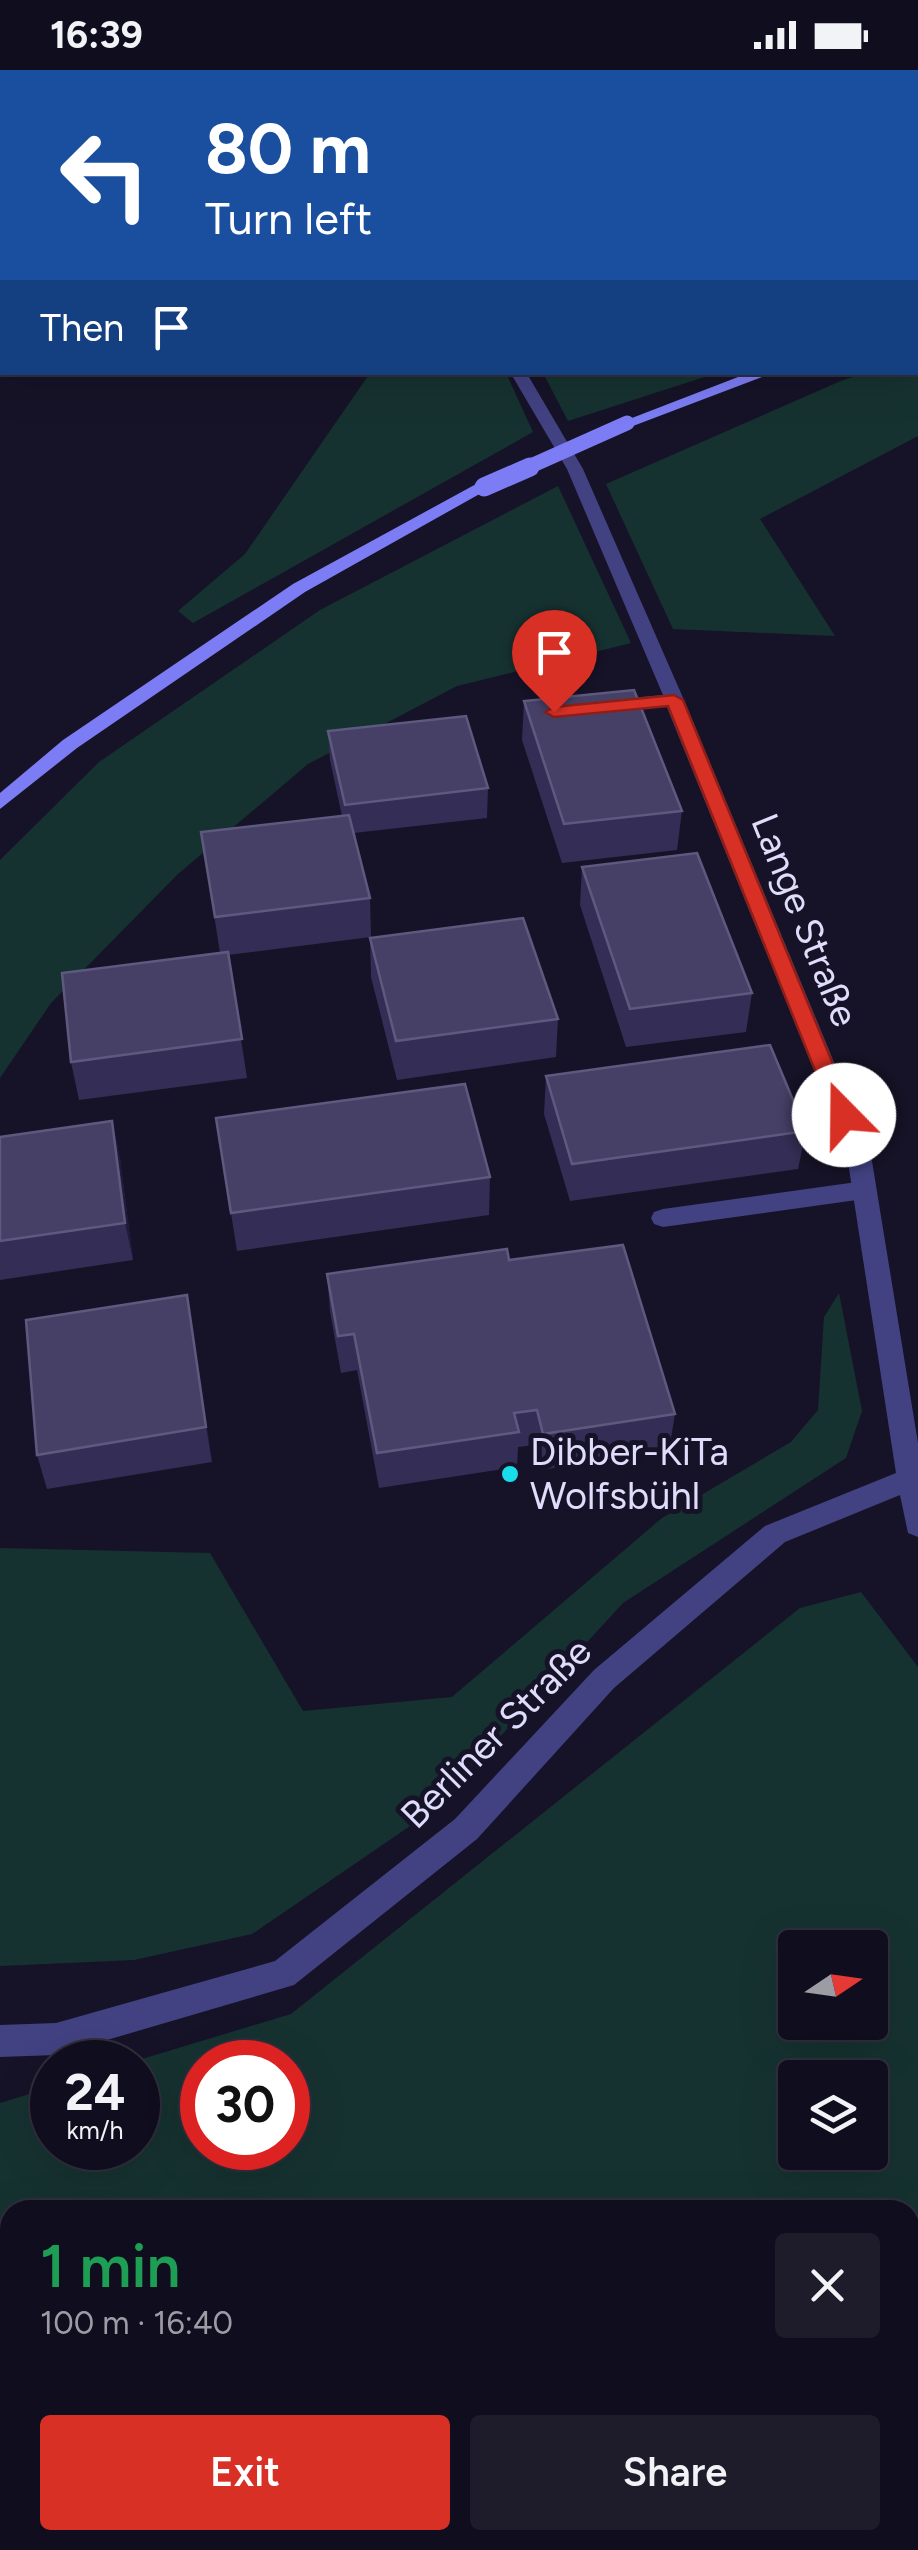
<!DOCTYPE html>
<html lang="en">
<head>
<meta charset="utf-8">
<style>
  body { margin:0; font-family:Figtree,sans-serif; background:#1e1c2b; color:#f1f3f6; height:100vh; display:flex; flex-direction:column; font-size:38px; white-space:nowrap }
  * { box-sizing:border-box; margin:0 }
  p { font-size:32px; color:#9c9ca4 }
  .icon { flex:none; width:55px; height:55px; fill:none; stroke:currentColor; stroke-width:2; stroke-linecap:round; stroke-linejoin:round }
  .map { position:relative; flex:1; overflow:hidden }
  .side { position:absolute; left:0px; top:2130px; width:920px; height:350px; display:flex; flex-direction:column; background:#100e1e; border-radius:30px 30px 0 0; box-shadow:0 10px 40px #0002,0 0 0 2px #302e3c }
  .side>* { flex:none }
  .top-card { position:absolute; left:0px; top:0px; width:920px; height:305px; box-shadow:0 10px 40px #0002,0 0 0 2px #302e3c; background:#1a4fa0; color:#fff; overflow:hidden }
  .needle { width:65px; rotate:77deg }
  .tools { position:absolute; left:778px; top:1860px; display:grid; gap:20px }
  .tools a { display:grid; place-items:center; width:110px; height:110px; border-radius:10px; background:#100e1e; box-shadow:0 10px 40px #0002,0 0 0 2px #302e3c; font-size:50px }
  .speed { position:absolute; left:30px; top:1970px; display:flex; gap:20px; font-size:50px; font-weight:700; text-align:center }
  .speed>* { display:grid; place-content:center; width:130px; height:130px; border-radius:50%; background:#100e1e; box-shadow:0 10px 40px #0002,0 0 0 2px #302e3c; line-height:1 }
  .speed small { font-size:25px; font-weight:400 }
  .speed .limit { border:15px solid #d22; background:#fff; color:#111 }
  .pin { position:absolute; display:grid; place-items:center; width:85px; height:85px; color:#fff; margin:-102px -42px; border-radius:50% 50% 50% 0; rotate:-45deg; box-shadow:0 0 10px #0007 }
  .pin .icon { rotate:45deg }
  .me { position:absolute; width:110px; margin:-55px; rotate:338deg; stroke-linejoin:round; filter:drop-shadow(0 0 8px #0008) }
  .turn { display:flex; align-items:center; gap:35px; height:210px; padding:0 40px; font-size:45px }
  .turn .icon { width:130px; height:130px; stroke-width:2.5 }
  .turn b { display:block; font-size:70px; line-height:85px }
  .then { display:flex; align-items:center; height:95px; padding:0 40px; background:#0003; gap:20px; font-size:38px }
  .round { display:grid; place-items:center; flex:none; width:105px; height:105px; border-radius:10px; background:#1e1c2b }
  .overview { display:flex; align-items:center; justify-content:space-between; height:170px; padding:0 40px }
  h1 { font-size:60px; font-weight:600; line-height:75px; color:#1e9e55 }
  .primary-button { display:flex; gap:20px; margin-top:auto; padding:20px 40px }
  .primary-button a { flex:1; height:115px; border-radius:10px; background:#d93025; color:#fff; font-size:40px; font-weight:600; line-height:115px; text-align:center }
  .primary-button a+a { background:#1e1c2b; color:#f1f3f6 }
  .status { display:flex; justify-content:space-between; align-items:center; height:70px; padding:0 50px; background:#100e1e; direction:ltr }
  .status svg { height:28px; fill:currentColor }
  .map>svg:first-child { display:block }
  .green { fill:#163230; fill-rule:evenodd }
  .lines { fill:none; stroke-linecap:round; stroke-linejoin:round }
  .service { fill:#424283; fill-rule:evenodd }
  .minor { fill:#424283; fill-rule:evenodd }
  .secondary { fill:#7c7df4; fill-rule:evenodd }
  .secondary-bridge-far1 { stroke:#7c7df4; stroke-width:15 }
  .secondary-bridge { stroke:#7c7df4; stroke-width:19 }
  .wall { fill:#342d55 }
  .shaded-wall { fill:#201b3b }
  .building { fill:#464067; stroke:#5e597e; stroke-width:2.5 }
  .route { fill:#d93025; stroke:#8d1f18; stroke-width:2.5 }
  .poi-dot { fill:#1addeb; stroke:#161328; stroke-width:4 }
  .labels { text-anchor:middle; stroke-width:10; stroke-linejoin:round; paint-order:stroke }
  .street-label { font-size:38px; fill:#e0ddfc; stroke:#161328 }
  .poi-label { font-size:38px; fill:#e0ddfc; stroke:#161328; text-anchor:start }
</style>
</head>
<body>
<div class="status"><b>16:39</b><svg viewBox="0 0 49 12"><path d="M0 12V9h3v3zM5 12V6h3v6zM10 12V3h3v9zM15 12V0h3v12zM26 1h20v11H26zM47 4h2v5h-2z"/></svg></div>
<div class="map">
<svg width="918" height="2480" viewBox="0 0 918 2480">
  <rect width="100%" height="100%" fill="#161328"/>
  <!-- green -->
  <path class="green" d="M918,288V366L760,449L835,566L673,559L606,414L843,310L867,303L918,302Z
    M370,303H506L533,362L193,553L178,541L245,484Z
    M543,303H717L568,351Z
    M558,416L631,573L457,616L308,694L178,804L51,933L0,1008V790L99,692L320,540Z
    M839,1223L862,1341L846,1388L623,1533L432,1741L252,1864L134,1890L0,1896V1478L210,1483L303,1641L452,1627L662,1448L791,1372L818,1340L824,1247Z
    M861,1522L918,1597V2480H0V2033L52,2017V2078H138V1992H132L291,1944L800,1538ZM795,1878H870V1952H795ZM202,1992H288V2078H202ZM795,2008H870V2082H795ZM10,2140H910V2470H10Z"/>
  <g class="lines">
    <!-- service -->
    <path class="service" d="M510,302H526L583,399L684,630L681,634L608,642L598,636L608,630L663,625L567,399Z
      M864,1111L876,1120L864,1129L663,1157L654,1154L651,1148L654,1142L663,1139Z"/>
    <!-- minor -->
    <path class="minor" d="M674,624L684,630L870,1079L918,1373V1467L908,1463L900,1425L785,1472L614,1618L477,1769L294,1915L56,1985L0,1987V1955L56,1953L275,1891L455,1749L594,1600L765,1456L896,1403L846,1079L664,630Z"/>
    <!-- secondary -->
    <path class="secondary" d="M751,302H775L633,356L619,353Z
      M478,413L492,417L305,522L77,678L0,739V723L63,670L293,514Z"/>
    <!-- secondary-bridge-far1 -->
    <path class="secondary-bridge-far1" d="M524,399L627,353"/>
    <!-- secondary-bridge -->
    <path class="secondary-bridge" d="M484,417L530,397"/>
  </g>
  <!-- wall -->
  <path class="wall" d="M524,631L682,741L677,780L562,793L522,670Z
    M328,661L488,718L487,748L354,763L370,828L371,867L228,885L247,1008L79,1030L71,992L220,883L201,762L342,746L330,690Z
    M582,797L752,923L746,962L626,977L580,835Z
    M370,868L558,949L556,987L397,1010L371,907Z
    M546,1006L806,1061L798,1099L570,1131L544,1044Z
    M216,1048L490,1107L489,1145L237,1181Z
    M112,1051L120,1089L133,1190L0,1210V1067Z
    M509,1190L675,1344L669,1380L541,1400L535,1375L518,1377L517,1397L379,1418L357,1300L341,1303L330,1241L327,1204Z
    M187,1225L212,1392L47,1419L37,1385Z"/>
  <!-- shaded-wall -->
  <path class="shaded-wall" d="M112,1051L120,1089L133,1190L125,1153Z
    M187,1225L193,1262L212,1392L206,1357Z"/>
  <!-- building -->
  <path class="building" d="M634,620L682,741L564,754L524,631Z
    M466,646L488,718L345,735L328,661Z
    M349,745L370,828L215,847L201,762Z
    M697,783L752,923L630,939L582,797Z
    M523,848L558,949L396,971L370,868Z
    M228,882L242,969L71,992L62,903Z
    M770,975L806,1061L572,1094L546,1006Z
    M465,1014L490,1107L231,1143L216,1048Z
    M112,1051L125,1153L0,1171V1067Z
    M623,1175L675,1344L543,1364L537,1340L514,1343L519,1362L377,1383L354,1264L338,1266L327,1204L507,1179L509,1190Z
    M187,1225L206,1357L37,1385L26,1250Z"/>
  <!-- route -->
  <path class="route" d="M674,625L683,630L854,1045L851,1050L844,1052L833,1045L668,636L554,647L545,642L554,637Z"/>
  <!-- markers -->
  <circle class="poi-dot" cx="510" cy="1404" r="10"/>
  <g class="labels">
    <!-- street labels -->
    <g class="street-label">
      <text transform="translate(805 850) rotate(68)" y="13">Lange Straße</text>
      <text transform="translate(496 1663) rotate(-45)" y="13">Berliner Straße</text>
    </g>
    <!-- poi labels -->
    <g class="poi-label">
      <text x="530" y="1395">Dibber-KiTa<tspan x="530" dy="44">Wolfsbühl</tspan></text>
    </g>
  </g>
</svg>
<div class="tools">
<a><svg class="needle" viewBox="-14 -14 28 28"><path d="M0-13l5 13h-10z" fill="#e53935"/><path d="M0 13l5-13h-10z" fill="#9c9ca4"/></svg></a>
<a><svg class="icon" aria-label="layers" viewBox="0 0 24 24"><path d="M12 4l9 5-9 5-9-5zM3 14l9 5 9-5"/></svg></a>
</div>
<div class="speed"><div>24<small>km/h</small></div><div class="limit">30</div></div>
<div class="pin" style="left:554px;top:642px;background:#d93025"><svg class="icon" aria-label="arrive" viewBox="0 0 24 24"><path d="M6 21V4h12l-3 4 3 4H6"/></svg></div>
<svg class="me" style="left:844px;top:1045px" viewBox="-20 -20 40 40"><circle r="19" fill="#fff"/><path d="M0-13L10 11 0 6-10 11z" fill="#d93025"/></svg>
<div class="top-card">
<div class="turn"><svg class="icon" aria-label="left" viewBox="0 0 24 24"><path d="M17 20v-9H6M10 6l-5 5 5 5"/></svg><div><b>80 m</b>Turn left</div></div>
<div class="then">Then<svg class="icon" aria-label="arrive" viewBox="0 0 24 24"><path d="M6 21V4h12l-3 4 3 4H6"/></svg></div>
</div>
<section class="side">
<div class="overview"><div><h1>1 min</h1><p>100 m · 16:40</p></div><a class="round"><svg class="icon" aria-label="close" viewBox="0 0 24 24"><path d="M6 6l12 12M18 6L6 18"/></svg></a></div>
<div class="primary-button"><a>Exit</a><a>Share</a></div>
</section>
</div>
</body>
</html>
